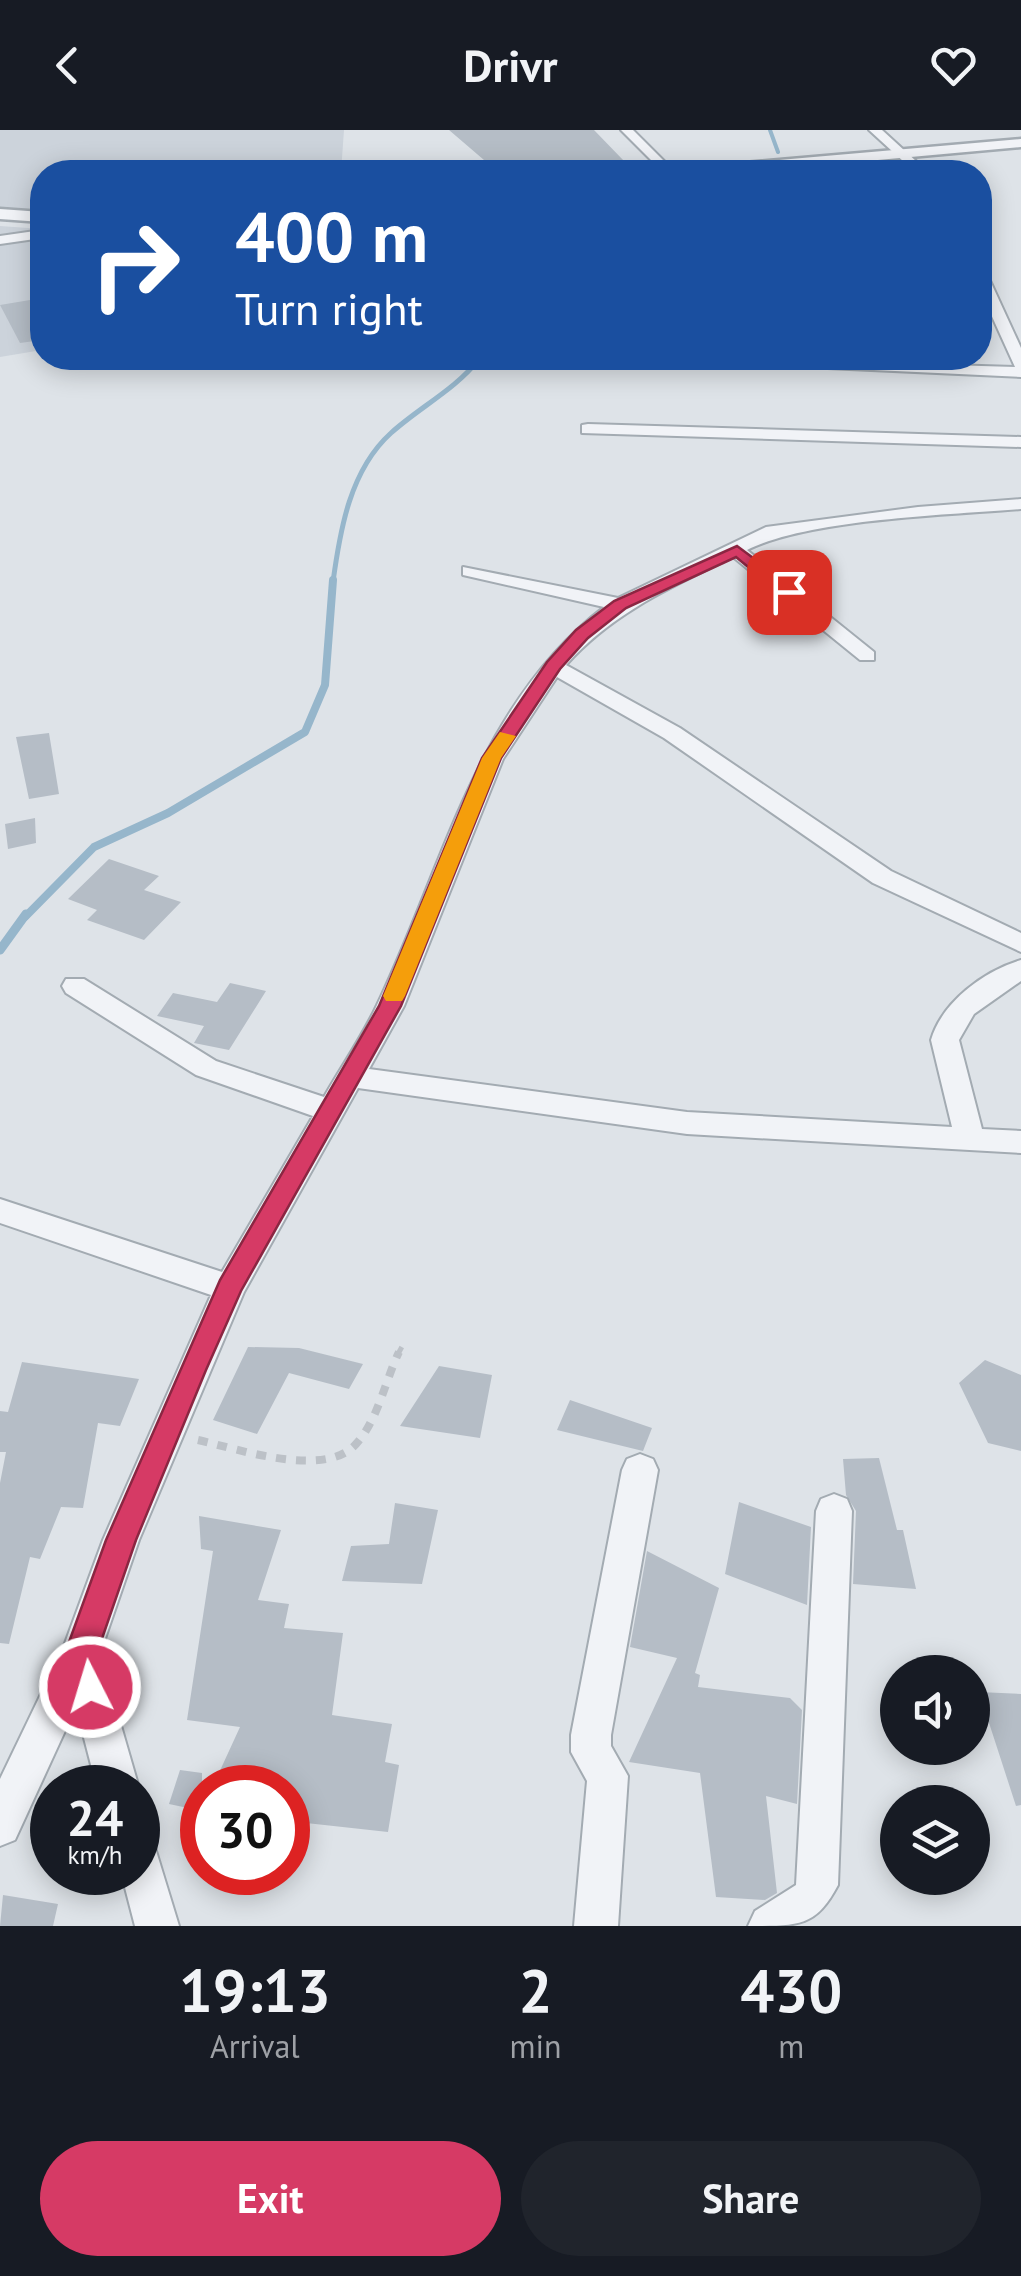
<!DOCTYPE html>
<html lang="en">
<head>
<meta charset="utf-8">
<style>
  body { margin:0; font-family:"PT Sans",sans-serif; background:#20242c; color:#f1f3f6; height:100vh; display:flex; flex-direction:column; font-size:38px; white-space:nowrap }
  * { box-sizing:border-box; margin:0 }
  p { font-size:32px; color:#9ea1a6 }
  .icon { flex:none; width:55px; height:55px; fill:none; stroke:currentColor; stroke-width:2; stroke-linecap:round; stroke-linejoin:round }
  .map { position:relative; height:1796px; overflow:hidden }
  .panel { display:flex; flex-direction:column; background:#171b24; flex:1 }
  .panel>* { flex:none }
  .top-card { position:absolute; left:30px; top:30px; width:962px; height:210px; border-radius:40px; box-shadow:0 5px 25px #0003; background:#1a4fa0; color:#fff; overflow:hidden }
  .controls { position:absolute; left:880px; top:1525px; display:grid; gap:20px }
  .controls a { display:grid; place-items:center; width:110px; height:110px; border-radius:50%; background:#171b24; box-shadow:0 5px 25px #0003; font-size:50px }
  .speed { position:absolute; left:30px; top:1635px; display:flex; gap:20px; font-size:50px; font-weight:700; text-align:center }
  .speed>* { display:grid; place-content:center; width:130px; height:130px; border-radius:50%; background:#171b24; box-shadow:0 5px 25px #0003; line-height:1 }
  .speed small { font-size:25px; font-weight:400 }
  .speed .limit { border:15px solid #d22; background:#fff; color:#111 }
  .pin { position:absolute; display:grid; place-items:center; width:85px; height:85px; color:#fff; margin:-42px; border-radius:20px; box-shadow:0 5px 15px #0006 }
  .me { position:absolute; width:110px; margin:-55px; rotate:355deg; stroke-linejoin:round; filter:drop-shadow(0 0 8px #0008) }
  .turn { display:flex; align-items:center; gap:35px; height:210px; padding:0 40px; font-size:45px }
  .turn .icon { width:130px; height:130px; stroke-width:2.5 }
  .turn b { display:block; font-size:70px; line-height:85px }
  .eta { display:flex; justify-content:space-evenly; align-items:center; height:170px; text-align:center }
  .eta b { font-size:60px; font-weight:600; line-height:70px }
  .cta { display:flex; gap:20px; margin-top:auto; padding:20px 40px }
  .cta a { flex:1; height:115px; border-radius:60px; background:#d63a65; color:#fff; font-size:40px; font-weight:600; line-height:115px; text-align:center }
  .cta a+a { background:#20242c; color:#f1f3f6 }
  header { display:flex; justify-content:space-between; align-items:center; height:130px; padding:0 40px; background:#171b24; font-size:45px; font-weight:600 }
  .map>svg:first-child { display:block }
  .built { fill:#ccd3db }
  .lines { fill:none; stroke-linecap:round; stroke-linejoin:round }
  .stream-far3 { stroke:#96b6cb; stroke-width:4 }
  .stream-far2 { stroke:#96b6cb; stroke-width:5 }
  .stream-far1 { stroke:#96b6cb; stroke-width:8 }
  .stream { stroke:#96b6cb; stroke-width:9 }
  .building { fill:#b5bdc6 }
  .minor-casing { stroke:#a3abb2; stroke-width:4 }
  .tertiary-casing { stroke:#a3abb2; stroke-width:5 }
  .path-far1 { stroke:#bcc1c7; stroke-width:5; stroke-dasharray:8 8; stroke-linecap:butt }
  .path { stroke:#bcc1c7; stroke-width:8; stroke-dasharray:10 10; stroke-linecap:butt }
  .minor { fill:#f1f3f7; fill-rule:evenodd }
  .tertiary { fill:#f1f3f7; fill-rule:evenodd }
  .route { fill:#d63a65; stroke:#8b2642; stroke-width:2.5 }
  .slow { fill:#f59e0b }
</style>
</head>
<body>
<header><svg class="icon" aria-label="back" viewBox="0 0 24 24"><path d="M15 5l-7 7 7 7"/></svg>Drivr<svg class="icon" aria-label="heart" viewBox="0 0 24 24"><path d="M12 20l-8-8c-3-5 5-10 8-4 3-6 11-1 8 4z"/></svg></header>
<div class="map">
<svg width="1021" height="1796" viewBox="0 0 1021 1796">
  <rect width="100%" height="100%" fill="#dee3e8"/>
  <!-- built -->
  <path class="built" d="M0,0H344L341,42H42V83L0,79Z
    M0,96L42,99V220L0,227Z"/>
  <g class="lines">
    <!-- stream-far3 -->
    <path class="stream-far3" d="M770,0L778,22"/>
    <!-- stream-far2 -->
    <path class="stream-far2" d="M333,452C340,400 350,340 391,303C421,276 455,260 480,228"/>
    <!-- stream-far1 -->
    <path class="stream-far1" d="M25,787L94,717L168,683L305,602L325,555L333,450"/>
    <!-- stream -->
    <path class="stream" d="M0,820L26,784"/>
  </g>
  <!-- building -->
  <path class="building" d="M449,0H594L625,32L498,42Z
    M42,168V210L20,213L0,175Z
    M49,603L59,664L29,669L16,607Z
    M35,688L36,713L8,719L5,694Z
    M109,729L159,746L144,760L181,772L144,810L87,790L97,780L68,769Z
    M230,853L266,861L229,920L194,913L204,896L157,886L173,863L217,872Z
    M248,1217L299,1218L363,1234L349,1259L289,1243L257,1304L213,1290Z
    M985,1230L1021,1245V1321L988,1313L959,1253Z
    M22,1232L139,1249L120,1296L98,1293L83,1378L61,1377L40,1429L30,1427L9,1514L0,1513V1353L6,1322H0V1281L8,1282Z
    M439,1236L492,1245L480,1308L400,1296Z
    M570,1270L652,1298L643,1321L557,1300Z
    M879,1328L897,1400H903L916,1459L853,1454L856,1381L846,1365L843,1329Z
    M739,1372L811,1397L807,1475L725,1444Z
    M395,1373L438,1380L422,1454L342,1451L351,1416L389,1414Z
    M199,1386L281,1400L258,1470L289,1474L284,1498L343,1503L332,1585L392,1594L385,1632L399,1635L388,1702L288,1691V1658H212L240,1597L187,1590L213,1421L201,1419Z
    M647,1421L719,1458L695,1543L700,1545L698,1557L790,1568L802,1580L797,1674L766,1666L777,1763L765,1770L716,1767L700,1643L629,1632L677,1528L630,1517Z
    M979,1562L1021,1564V1675L1016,1676Z
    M180,1640L202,1643V1681L169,1674Z
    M3,1765L58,1774L53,1796H0Z"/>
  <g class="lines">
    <defs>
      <path id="minor" d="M621,0H633L675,42H663Z
        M869,0H882L928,42H915Z
        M42,100V108L0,114V106Z
        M980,140L987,144L1021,218V247L722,233L714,228L1015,237L980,160Z
        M588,294L1021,307V317L582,303V295Z
        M1021,369V379C948,385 809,389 747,420L874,522V530H860L733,427C671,457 612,483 566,535L680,598L891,741L1021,803V822L873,753L664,608L557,547L503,629L404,876L369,939L687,982L952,997L931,910C942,872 984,841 1021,830V851L974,884L959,910L982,999L1021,1001V1023L687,1004L358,958L244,1162L139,1410L100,1523L139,1658L138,1661L97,1658L76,1577L15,1710L0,1716V1649L64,1516L103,1410L211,1165L0,1093V1069L222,1142L313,986L196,945L66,863L62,856L66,849H84L216,931L324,967C341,937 362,907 377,875C443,738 477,574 604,477L463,445V437L618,468L766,397L918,377Z
        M640,1324L653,1329L658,1340L611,1605V1616L628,1646L618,1796H574L587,1651L571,1622V1605L622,1340L627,1329Z
        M834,1364L847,1369L852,1381L838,1755C816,1796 801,1796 748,1796L755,1781L796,1755L816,1381L821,1369Z
        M138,1705L153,1711L179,1796H135L121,1742H138Z"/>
      <path id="tertiary" d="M1021,9V17L744,42H690L698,37Z
        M0,79L42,82V92L0,89Z"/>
    </defs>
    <!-- minor casing -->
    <use href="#minor" class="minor-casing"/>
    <!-- tertiary casing -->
    <use href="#tertiary" class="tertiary-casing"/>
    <!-- path-far1 -->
    <path class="path-far1" d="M398,1224L405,1211"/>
    <!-- path -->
    <path class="path" d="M198,1310C238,1319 325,1349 356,1314C378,1290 385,1251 399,1222"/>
    <!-- minor -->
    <use href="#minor" class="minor"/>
    <!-- tertiary -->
    <use href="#tertiary" class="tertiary"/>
  </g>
  <!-- route -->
  <path class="route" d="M737,416L795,459V466H783L736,427L626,478L588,508L560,539L501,628L401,876L241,1161L206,1240L136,1410L97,1523L106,1557L102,1568L90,1573L78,1568L65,1523L106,1410L220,1150L379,876L482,628L547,532L576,500L614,471Z"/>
  <!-- slow -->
  <path class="slow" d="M500,602L516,606L501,628L405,866L402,871H386L383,866L482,628Z"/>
</svg>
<div class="controls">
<a><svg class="icon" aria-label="sound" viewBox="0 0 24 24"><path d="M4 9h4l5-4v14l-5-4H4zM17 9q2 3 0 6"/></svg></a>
<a><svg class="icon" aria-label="layers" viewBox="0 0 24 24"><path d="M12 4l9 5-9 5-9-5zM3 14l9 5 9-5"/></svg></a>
</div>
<div class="speed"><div>24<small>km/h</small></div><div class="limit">30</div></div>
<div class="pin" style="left:789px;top:462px;background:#d93025"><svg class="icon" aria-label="arrive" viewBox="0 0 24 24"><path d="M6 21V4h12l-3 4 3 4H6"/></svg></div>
<svg class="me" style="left:90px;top:1557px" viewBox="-20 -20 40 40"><circle r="17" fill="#d63a65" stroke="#fff" stroke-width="3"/><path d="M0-11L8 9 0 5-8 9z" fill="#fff"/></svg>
<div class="top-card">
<div class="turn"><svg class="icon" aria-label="right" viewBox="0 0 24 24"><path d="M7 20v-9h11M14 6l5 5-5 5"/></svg><div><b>400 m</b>Turn right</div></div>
</div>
</div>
<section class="panel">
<div class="eta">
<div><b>19:13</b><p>Arrival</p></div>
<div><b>2</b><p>min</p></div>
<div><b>430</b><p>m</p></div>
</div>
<div class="cta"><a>Exit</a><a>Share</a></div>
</section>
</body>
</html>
